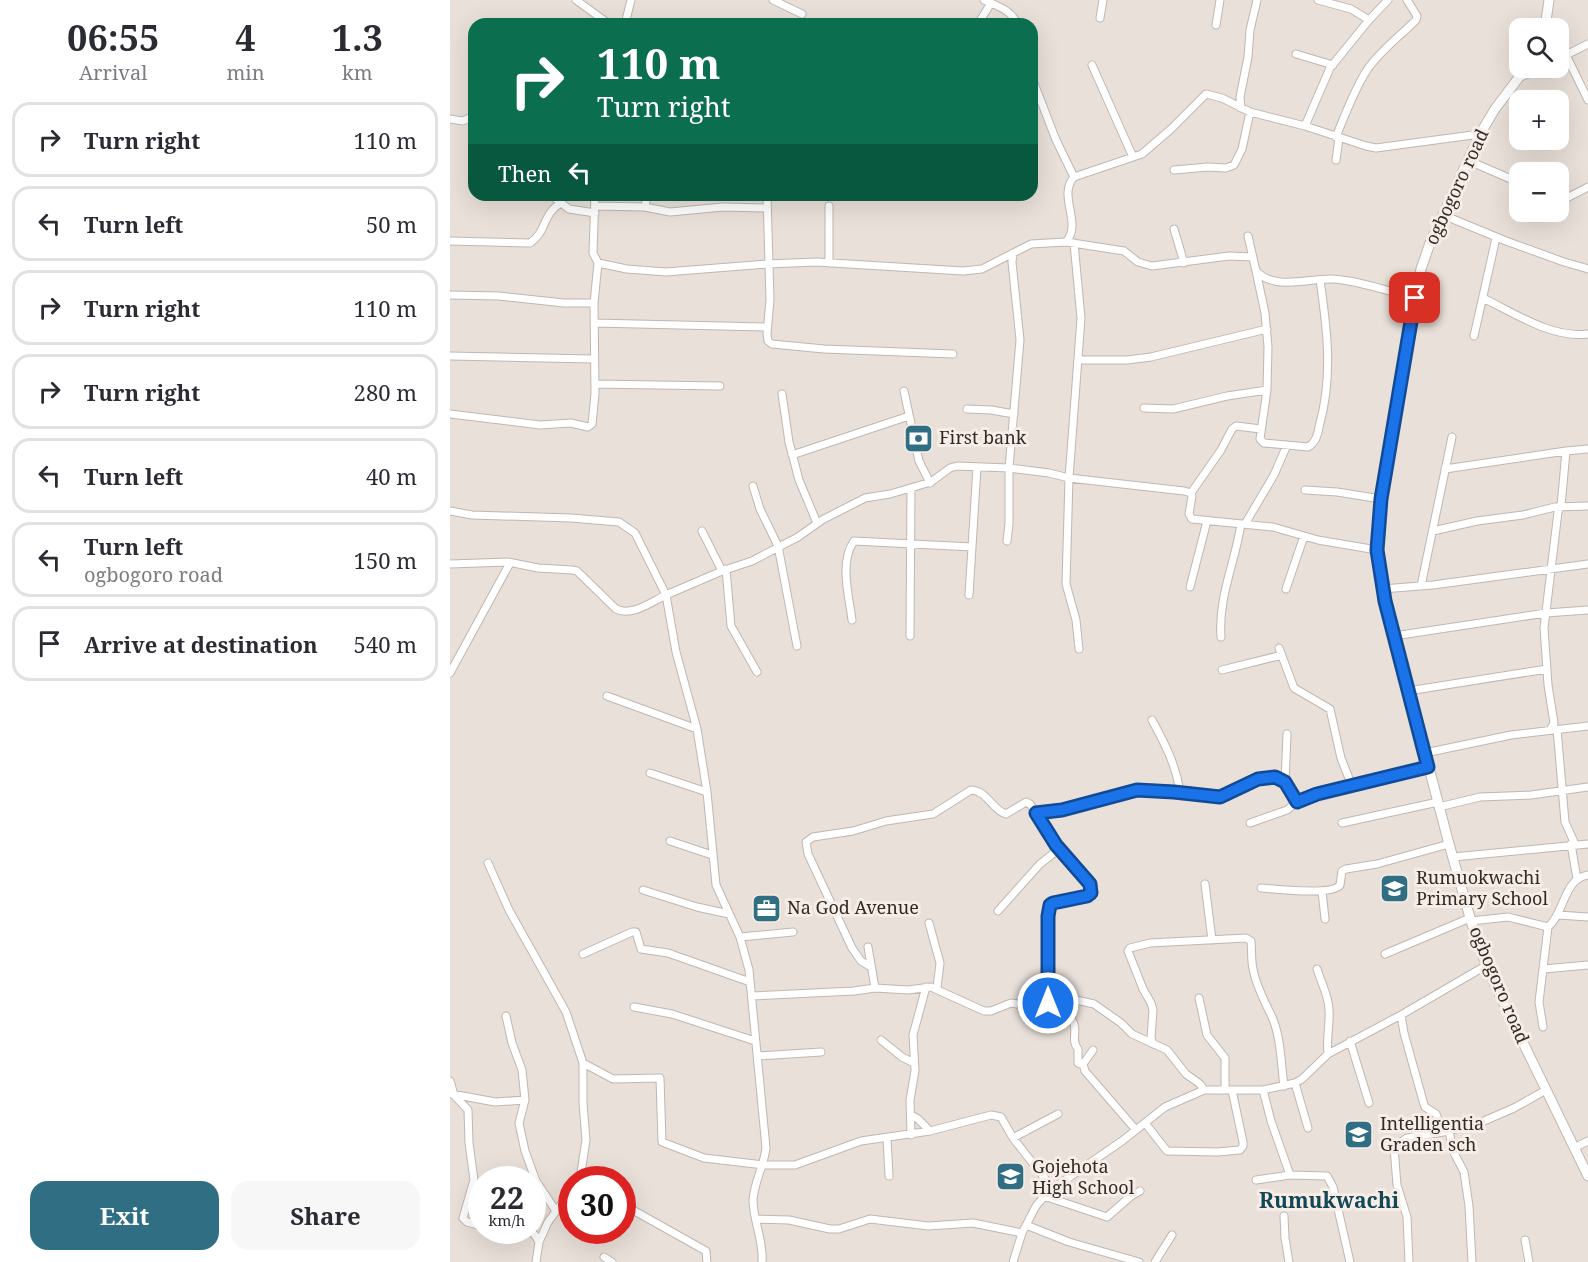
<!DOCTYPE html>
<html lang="en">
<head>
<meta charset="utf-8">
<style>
  body { margin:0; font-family:"Noto Serif",serif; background:#f7f7f7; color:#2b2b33; height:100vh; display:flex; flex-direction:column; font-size:22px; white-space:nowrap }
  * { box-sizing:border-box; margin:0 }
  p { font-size:20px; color:#7c7c81 }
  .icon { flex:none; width:33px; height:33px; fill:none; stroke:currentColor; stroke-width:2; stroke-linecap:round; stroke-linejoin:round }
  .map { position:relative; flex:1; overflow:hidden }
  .drawer { display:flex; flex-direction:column; background:#fff; width:450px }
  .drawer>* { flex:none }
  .hud { position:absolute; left:18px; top:18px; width:570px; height:183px; border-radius:18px; box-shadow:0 6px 24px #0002; background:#0b6e4f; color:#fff; overflow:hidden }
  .tools { position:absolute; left:1059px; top:18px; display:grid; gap:12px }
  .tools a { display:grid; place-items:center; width:60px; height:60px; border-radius:12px; background:#fff; box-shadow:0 6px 24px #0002; font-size:30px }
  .speed { position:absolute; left:18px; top:1166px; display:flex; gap:12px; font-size:30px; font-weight:700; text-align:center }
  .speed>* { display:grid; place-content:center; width:78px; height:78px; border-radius:50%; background:#fff; box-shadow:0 6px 24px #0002; line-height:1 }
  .speed small { font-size:15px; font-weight:400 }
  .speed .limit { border:9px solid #d22; background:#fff; color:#111 }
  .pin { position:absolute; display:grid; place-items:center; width:51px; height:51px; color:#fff; margin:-26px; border-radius:12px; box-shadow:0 3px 9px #0006 }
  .me { position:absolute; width:66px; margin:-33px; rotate:0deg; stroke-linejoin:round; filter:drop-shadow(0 0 4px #0008) }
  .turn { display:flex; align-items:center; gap:21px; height:126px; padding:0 30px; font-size:27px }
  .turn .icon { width:78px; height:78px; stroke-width:2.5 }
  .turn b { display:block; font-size:42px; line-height:51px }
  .then { display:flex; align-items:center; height:57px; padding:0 30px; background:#0003; gap:12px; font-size:22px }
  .eta { display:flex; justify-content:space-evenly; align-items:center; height:102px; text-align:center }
  .eta b { font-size:36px; font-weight:700; line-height:42px }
  .button { display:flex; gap:12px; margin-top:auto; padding:12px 30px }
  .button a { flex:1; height:69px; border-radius:18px; background:#2f6e83; color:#fff; font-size:24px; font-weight:700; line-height:69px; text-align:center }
  .button a+a { background:#f7f7f7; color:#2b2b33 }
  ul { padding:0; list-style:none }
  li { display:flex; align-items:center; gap:18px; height:75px; margin:0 12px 9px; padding:0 18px; border:3px solid #e1e1e2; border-radius:18px }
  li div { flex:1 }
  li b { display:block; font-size:22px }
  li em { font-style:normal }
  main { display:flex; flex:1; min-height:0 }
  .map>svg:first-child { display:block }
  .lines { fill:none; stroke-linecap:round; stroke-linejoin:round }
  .minor-casing { stroke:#c0b7b0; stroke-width:9 }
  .tertiary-casing { stroke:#c0b7b0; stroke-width:11 }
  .minor { stroke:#fff; stroke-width:7 }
  .tertiary { stroke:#fff; stroke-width:9 }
  .route-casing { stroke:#114b97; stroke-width:15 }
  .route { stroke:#1a73e8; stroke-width:10 }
  .labels { text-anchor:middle; stroke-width:6; stroke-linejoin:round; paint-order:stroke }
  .street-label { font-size:18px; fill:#2f2b28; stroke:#f7ede6 }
  .poi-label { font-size:18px; fill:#2f2b28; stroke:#f7ede6; text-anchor:start }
  .quarter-label { font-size:21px; font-weight:bold; fill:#124757; stroke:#f7ede6 }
</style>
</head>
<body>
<main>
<section class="drawer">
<div class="eta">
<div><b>06:55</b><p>Arrival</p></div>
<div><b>4</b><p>min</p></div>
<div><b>1.3</b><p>km</p></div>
</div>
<ul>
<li><svg class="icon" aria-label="right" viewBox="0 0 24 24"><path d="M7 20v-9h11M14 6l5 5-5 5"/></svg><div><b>Turn right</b></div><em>110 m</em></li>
<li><svg class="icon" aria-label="left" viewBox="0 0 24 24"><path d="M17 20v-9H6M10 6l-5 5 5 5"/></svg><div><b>Turn left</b></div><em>50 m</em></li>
<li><svg class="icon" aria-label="right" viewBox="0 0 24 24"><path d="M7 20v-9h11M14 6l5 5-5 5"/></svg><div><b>Turn right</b></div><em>110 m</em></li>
<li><svg class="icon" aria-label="right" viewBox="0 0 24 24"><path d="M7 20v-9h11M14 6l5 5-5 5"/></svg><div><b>Turn right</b></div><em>280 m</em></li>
<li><svg class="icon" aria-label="left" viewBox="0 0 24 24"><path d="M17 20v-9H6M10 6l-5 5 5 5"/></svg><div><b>Turn left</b></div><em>40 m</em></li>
<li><svg class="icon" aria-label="left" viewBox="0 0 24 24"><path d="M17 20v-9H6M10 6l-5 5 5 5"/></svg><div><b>Turn left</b><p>ogbogoro road</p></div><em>150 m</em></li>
<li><svg class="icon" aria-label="arrive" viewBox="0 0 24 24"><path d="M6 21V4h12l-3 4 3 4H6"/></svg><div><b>Arrive at destination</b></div><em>540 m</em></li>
</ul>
<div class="button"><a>Exit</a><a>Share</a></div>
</section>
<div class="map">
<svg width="1138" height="1262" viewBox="0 0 1138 1262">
  <rect width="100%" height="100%" fill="#e9e0d9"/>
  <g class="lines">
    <defs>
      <path id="minor" d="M126,0L159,24
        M323,0L352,14
        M534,0C547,6 562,10 567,24
        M868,0L901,9L919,20
        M650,18L653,0
        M175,24L181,0
        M528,24L541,3
        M766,25L770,0
        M846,54L883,65
        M1116,55L1138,100
        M1108,59L1138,44
        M642,65L683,157
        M1070,77L1093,68
        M582,78L606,140L624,177
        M791,108L790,97L798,57L800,30L807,0
        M0,119L13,121L24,116
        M855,126L880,68L919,20L938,0
        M886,137C895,115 904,90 917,70C930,51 950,36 966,20L967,16L957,0
        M886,160L889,138
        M1017,160L1070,183
        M724,170L758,167L776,168L784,165L792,149L800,112
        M101,195L119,209L145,213
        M317,195L320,300L317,334L318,341L322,344L374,349L503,354
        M1108,200H1113L1138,187
        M145,206L195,207L220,212L273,207L316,208
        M379,206V263
        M195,207L197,195
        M993,215L1056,241L1114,262L1138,269
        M724,229L734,263
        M798,236L806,271C825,291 859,278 882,279C907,280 941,292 965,298
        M0,241L80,243C97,232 92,214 111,203
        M616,242C633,223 607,196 624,177L692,154L721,129L756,94L772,98L800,112L855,126L916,146L926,148L1030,134
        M624,243L631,318L619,478L616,584L626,620L629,649
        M148,263L177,269L216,272L318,264L366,262L513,271L532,269L581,244L616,242L674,251L688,262L702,266L779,256L802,257
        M806,271L815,313L818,347L817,390L810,439L814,443L858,447C867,442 868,432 870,423C883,375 877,328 870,280
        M0,295L49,296L114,303H144
        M1033,298C1064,313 1103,339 1138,334
        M144,323L317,327
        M1024,336L1046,238
        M0,356L143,359
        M628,360H677L701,357L817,329
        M145,384L270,386
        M454,391L469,461L480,483
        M332,394L339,442L349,480L367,523
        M694,408L723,409L777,396L817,390
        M517,409L541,410L564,414
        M0,414L90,425L121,423L138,427L142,424L145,394L144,303L148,263L143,253L145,195
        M1116,451L1138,449
        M342,455L459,416
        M995,469L1116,451L1111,506L1108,512L1094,628L1098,685L1104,723L1100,730
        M303,486L310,509L328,546L347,646
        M855,490L887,492L931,499
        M741,493L771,450L782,429L786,426L811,429
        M0,511L22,515L121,518L169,522L185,533L216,595L272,571L302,561L348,537L372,520L415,498L440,494L481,482L500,468L507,466L559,468L599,473L619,478L734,491L741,493L742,496L739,514L742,519L823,527L868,540L927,550
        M795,524L824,475L837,445
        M252,531L272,571
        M983,531L1027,521L1073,515L1105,507L1138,506
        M557,541L559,524V468L570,340L562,262L563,253
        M0,564L58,562L88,568L122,570L127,571L166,609C182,617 201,602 216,595L226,652L247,729L257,792L266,885L290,937L299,970L316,1148C314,1166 304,1182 303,1200C303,1221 314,1241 312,1262
        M276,569L281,626L307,672
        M971,586L1002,437
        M740,587L757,521
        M836,589L854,536
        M932,589L983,585L1138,564
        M519,595L527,467
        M402,620C399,596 389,562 404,541L522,547
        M460,636L461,488
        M944,636L1096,613L1138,610
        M771,637C768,597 785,563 791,524
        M829,648L844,688L880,709L891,758L902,786
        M772,670L832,655
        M0,673L60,563
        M958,691L1097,669
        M157,696L247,729
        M702,720C715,744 726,765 730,792
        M1107,729L1115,822L1125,844
        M975,753L1061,735L1138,726
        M200,773L257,792
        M835,782L837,734
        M989,807L1030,797L1081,795L1138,787
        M586,813L612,810L687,790L724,792L770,797L809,779L825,777L835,782L847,802
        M800,823L837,810L847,802L867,794L978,767
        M892,823L988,802
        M220,841L262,855
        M1121,844L1127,879
        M1003,857L1138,844
        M38,863L59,910L116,1012L133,1063V1103L136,1140L130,1179
        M755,884L762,940
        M811,888C826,889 882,896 890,885L892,871L896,869L927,864L999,844
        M193,890L247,907L279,914
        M872,891L875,919
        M548,911L590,864L609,849
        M1108,915L1138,917
        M1021,921L1058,917L1098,927C1115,913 1113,879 1138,875
        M479,923L490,963L487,988
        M290,937L343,932
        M418,947L425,988L458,990L481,987L534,1011H541L561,1003L586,1007L626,1000L644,1004L671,1023L682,1034L717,1050L736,1074L750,1084L754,1090
        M133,954L182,932H186L191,949L218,953L300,982
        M935,954L1020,918
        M421,967L411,961L402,948L358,854L356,842L363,837L403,831L436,821L483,814L521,790C538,791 541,809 556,814L576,802L580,804L606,845L640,884L641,893L637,896L603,903L600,905L598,916V1003
        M867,969C871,982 879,997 879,1010C880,1025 876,1039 878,1054
        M1094,969L1138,965
        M302,996L404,991L425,988
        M749,998L757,1035L775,1058V1090
        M604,1003L608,1007L620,1009C620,1016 621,1018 624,1024C627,1033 621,1041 628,1049V1063L633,1065
        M184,1007L222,1014L305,1041
        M951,1015L954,1033L973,1101L975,1107L986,1114L993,1132
        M56,1016L62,1043L72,1070L75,1100L69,1123L75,1151L86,1181L106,1211
        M1093,1027L1089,1002L1098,927
        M431,1040L452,1057L464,1063
        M900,1041L919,1103
        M703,1044L701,1038L703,1010L701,1003L693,989L678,951L680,948L700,943L796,938L801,941C802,951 801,960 803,969C806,986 815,1002 822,1017C831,1037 831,1064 834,1086
        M643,1050L633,1064L635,1071L686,1130
        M307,1056L371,1052
        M133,1063L163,1079L210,1078L212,1142L254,1158L314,1165H345L411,1141L480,1131L541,1115L551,1117L563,1138L603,1189
        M0,1081L4,1095L18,1110L19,1143L24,1180L13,1218L17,1222L32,1226
        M845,1083L858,1128
        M813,1090L821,1121L840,1175
        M2,1094L45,1102L75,1100
        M461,1115L468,1119L480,1131
        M695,1123L717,1151L767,1152L790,1150L793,1146V1142L782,1090
        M999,1131L1003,1151L1014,1172L1019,1206L1022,1262
        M461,1135L460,1100L465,1071L463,1035L476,987
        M437,1138L439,1176
        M563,1138L608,1114
        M1124,1148L1138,1141
        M806,1180L840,1175L877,1176L883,1187L900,1262
        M594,1196L657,1217L681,1196L690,1191
        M181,1209L256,1251L257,1262
        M834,1216L835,1238L839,1262
        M306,1219L339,1220L380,1229H389L420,1219L478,1226L523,1223L572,1233
        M576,1225L619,1242L689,1262
        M78,1230L85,1235L89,1242
        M1075,1240L1079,1262
        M154,1257L162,1262
        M86,1262L89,1242L98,1222L122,1190
        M563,1262L572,1233L586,1206L598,1192L672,1141L715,1107L754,1090H813L845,1083L852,1079L878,1054L951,1015L1037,965
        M705,1262L722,1235
        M959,1262L957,1217L947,1185L944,1147L957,1138L999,1131L1034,1121L1064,1108L1096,1090"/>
      <path id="tertiary" d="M1095,28L1099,0
        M1076,68L1045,109L1030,134L980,243L971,269L958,336L931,499L927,550L935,601L999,844L1021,921L1032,954L1045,985L1138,1176"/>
    </defs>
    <!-- minor casing -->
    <use href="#minor" class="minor-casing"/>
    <!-- tertiary casing -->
    <use href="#tertiary" class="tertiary-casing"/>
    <!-- minor -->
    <use href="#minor" class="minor"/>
    <!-- tertiary -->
    <use href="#tertiary" class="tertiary"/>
  </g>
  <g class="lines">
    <defs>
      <path id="route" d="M598,1003V916L600,905L603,903L637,896L641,893L640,884L606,845L586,813L612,810L687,790L724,792L770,797L808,779L825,777L835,782L847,802L867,794L978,767L935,601L927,550L931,499L965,298"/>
    </defs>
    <!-- route casing -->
    <use href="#route" class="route-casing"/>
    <!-- route -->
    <use href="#route" class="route"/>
  </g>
  <!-- icons -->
  <defs>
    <symbol id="bank-square" viewBox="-11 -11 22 22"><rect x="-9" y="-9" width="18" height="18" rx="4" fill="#2f6e83" stroke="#f7ede6"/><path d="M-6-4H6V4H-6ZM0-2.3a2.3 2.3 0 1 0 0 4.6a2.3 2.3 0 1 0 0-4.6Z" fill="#fff"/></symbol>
    <symbol id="school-square" viewBox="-11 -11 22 22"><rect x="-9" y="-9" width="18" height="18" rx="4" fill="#2f6e83" stroke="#f7ede6"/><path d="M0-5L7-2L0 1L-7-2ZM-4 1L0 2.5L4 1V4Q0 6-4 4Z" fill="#fff"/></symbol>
    <symbol id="office-square" viewBox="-11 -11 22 22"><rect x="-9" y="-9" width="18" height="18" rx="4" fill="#2f6e83" stroke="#f7ede6"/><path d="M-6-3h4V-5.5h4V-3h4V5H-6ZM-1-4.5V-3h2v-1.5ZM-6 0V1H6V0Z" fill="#fff"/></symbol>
  </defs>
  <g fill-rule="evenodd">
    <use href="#bank-square" x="452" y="422" width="33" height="33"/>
    <use href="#school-square" x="928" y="872" width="33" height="33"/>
    <use href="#office-square" x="300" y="892" width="33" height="33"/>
    <use href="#school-square" x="892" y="1118" width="33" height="33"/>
    <use href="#school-square" x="544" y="1160" width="33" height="33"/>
  </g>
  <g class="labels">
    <!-- street labels -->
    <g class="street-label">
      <text transform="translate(1007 187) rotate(-65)" y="6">ogbogoro road</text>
      <text transform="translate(1049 985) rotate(67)" y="6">ogbogoro road</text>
    </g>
    <!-- poi labels -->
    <g class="poi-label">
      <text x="489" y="444">First bank</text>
      <text x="966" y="884">Rumuokwachi<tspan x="966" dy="21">Primary School</tspan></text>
      <text x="337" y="914">Na God Avenue</text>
      <text x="930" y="1130">Intelligentia<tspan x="930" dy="21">Graden sch</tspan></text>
      <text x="582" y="1173">Gojehota<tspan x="582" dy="21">High School</tspan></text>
    </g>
    <!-- quarter labels -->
    <g class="quarter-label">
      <text x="879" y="1208">Rumukwachi</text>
    </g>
  </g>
</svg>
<div class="tools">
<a><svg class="icon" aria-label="search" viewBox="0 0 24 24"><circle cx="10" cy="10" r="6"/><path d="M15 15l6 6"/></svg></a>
<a>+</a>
<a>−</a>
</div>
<div class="speed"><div>22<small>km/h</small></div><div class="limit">30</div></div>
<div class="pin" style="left:965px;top:298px;background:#d93025"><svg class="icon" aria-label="arrive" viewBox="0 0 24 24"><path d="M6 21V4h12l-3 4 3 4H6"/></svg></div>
<svg class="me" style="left:598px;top:1003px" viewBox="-20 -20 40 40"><circle r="17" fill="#1a73e8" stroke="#fff" stroke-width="3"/><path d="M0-11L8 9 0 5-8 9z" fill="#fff"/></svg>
<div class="hud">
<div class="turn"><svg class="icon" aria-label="right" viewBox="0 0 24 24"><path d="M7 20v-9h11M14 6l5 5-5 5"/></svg><div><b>110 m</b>Turn right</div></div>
<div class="then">Then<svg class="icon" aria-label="left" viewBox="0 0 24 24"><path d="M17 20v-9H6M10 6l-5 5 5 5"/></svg></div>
</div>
</div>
</main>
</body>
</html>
